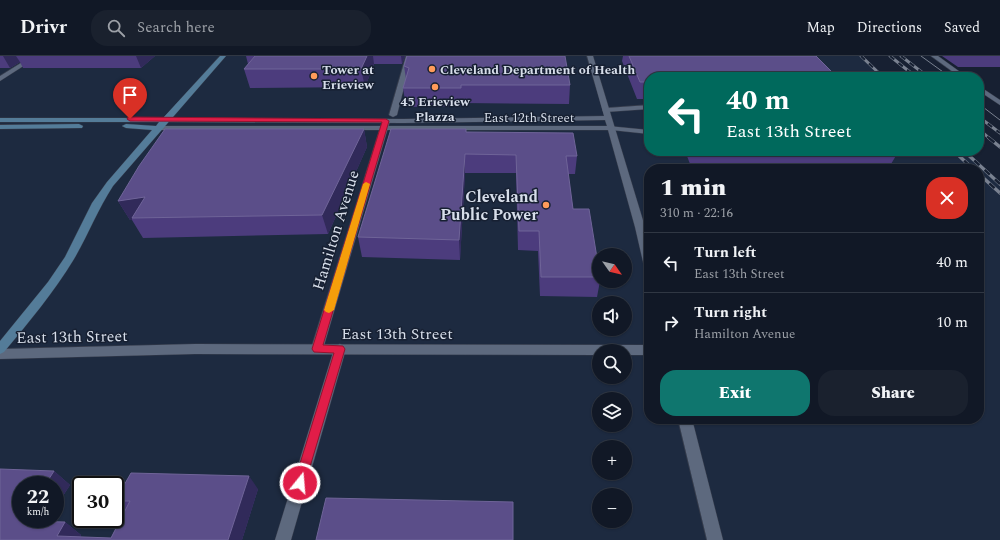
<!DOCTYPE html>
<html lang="en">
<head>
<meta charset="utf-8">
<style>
  body { margin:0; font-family:Spectral,serif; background:#1a212e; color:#f1f3f6; height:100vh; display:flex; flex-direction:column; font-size:15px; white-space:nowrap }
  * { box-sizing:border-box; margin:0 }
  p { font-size:13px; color:#9ca0a7 }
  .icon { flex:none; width:22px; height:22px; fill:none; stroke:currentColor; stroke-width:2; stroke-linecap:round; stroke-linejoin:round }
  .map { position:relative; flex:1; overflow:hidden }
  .drawer { position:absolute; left:644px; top:108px; width:340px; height:260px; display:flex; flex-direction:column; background:#111826; border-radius:16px; box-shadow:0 1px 3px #0004,0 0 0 1px #303743 }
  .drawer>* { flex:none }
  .hud { position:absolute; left:644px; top:16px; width:340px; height:84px; border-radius:16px; box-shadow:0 1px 3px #0004,0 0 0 1px #303743; background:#00695c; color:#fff; overflow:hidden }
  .needle { width:26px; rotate:124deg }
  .fabs { position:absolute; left:592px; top:192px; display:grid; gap:8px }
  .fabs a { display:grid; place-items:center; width:40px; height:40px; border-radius:50%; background:#111826; box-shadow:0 1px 3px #0004,0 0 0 1px #303743; font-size:20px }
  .speed { position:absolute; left:12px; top:420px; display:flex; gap:8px; font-size:20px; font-weight:700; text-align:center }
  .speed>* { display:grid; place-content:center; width:52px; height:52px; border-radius:50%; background:#111826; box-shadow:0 1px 3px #0004,0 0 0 1px #303743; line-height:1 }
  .speed small { font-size:10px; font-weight:400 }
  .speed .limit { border:2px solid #111; border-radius:6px; background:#fff; color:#111 }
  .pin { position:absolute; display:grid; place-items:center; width:34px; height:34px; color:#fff; margin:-41px -17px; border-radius:50% 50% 50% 0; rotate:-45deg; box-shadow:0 0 4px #0007 }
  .pin .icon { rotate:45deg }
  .me { position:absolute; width:44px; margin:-22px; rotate:17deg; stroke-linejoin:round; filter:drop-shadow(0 0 3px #0008) }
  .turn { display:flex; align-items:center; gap:14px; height:84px; padding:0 16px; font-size:18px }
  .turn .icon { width:52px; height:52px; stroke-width:2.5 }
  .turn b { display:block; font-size:28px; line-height:34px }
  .round { display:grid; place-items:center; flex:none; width:42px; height:42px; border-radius:16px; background:#1a212e }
  .summary { display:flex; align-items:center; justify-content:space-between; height:68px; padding:0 16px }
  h1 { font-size:24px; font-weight:800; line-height:30px }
  .action { display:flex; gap:8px; margin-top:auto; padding:8px 16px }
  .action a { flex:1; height:46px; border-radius:16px; background:#0f766e; color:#fff; font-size:16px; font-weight:800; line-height:46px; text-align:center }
  .action a+a { background:#1a212e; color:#f1f3f6 }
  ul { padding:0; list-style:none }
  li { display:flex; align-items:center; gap:12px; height:60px; padding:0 16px; border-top:1px solid #303743 }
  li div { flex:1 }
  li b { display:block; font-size:15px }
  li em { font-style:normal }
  header { display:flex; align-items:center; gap:24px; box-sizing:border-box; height:56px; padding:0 20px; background:#111826; border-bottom:1px solid #303743 }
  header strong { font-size:19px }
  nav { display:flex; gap:22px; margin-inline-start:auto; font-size:14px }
  .search { width:280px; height:36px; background:#1a212e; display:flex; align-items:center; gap:10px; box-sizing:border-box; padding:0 14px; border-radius:16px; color:#9ca0a7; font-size:15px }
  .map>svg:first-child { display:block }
  .built { fill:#1d2a40; fill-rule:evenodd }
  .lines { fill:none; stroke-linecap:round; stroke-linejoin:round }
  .pedestrian-casing { stroke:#363c4b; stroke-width:1 }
  .minor-casing { stroke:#363c4b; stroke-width:1 }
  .tertiary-casing { stroke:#363c4b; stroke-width:1 }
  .secondary-casing { stroke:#363c4b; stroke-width:1 }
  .pedestrian { fill:#5d697e; fill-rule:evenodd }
  .minor { fill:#5d697e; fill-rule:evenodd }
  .tertiary { fill:#5d697e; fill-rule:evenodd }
  .secondary { fill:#547c99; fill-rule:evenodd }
  .tram { stroke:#798190; stroke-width:1 }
  .rail-far1-casing { stroke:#798190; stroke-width:3 }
  .rail-casing { stroke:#798190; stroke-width:3.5 }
  .rail-far1 { stroke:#172032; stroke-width:2; stroke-dasharray:5.5; stroke-linecap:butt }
  .rail { stroke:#172032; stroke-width:2.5; stroke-dasharray:7; stroke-linecap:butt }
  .wall { fill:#4c3c7d }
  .shaded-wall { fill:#312a5a }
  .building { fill:#5b4e89; stroke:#6f6498 }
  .route { fill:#e11d48; stroke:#92132f }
  .slow { fill:#f59e0b }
  .poi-dot { fill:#ff9b5a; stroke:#172032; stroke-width:1.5 }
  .labels { text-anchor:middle; stroke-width:3; stroke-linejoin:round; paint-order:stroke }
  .far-poi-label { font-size:13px; font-weight:bold; fill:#d7deea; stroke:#172032; text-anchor:start }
  .far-street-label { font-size:13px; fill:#d7deea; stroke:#172032 }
  .poi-label { font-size:16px; font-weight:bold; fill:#d7deea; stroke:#172032; text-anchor:end }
  .street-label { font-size:16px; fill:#d7deea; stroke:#172032 }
</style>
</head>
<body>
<header>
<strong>Drivr</strong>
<div class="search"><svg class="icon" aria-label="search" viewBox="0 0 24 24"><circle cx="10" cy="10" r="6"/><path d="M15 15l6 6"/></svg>Search here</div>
<nav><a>Map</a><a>Directions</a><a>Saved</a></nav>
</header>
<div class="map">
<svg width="1000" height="484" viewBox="0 0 1000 484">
  <rect width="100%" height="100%" fill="#172032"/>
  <!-- built -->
  <path class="built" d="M0,0H859L882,21H649V95H965L1000,126V484H0ZM649,113H979V363H649ZM599,199H625V225H599ZM599,247H625V273H599ZM599,295H625V321H599ZM599,343H625V369H599ZM599,391H625V417H599ZM21,429H55V463H21ZM81,429H115V463H81ZM599,439H625V465H599Z"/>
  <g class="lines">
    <defs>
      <path id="pedestrian" d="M406,0H412L397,59L393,61L389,59Z"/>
      <path id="minor" d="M32,0H39L0,25V20Z
        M931,0H938L967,21H960Z
        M979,30L1000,44V49L979,35Z
        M649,49V53L606,56L602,54L606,52Z
        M383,63H389L390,65L323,293L321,296L317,298L313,296L311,293Z
        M608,70L649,74V78L611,74H608Z
        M340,288L344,290L346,293L291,484H275L334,293L336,290Z"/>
      <path id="tertiary" d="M587,0H593L645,171L649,188V213L644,210L635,171L608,74H159L155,72L159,70H607L605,64L403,67L166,66L162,64L166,62L403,63L604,60Z
        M195,288L649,289V299H625V295H599V299L195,298L0,303V293Z
        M678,363H692L723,484H707Z"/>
      <path id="secondary" d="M220,0H226L113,130C98,153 88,179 74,203C54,236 29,266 4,296L0,298V285L48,226L65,201L92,147L107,126L152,74L126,72L122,70L126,68L156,70L159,66H0V62H163Z
        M79,68L83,70L82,72L0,73V69Z"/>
    </defs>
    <!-- pedestrian casing -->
    <use href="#pedestrian" class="pedestrian-casing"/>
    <!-- minor casing -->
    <use href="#minor" class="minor-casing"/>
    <!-- tertiary casing -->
    <use href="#tertiary" class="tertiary-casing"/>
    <!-- secondary casing -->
    <use href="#secondary" class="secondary-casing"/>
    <!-- pedestrian -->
    <use href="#pedestrian" class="pedestrian"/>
    <!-- minor -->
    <use href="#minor" class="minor"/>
    <!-- tertiary -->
    <use href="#tertiary" class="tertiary"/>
    <!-- secondary -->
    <use href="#secondary" class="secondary"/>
    <!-- tram -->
    <path class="tram" d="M921,0L950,21
      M979,48L1000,64"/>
    <defs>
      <path id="rail-far1" d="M861,0L883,21
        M890,0L916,21
        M901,0L928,21
        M979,61L1000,77
        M979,73L990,83"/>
      <path id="rail" d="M989,82L1000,91
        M954,95L973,113
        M964,95L1000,128
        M979,118L1000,137"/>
    </defs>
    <!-- rail-far1 casing -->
    <use href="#rail-far1" class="rail-far1-casing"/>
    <!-- rail casing -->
    <use href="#rail" class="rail-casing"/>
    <!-- rail-far1 -->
    <use href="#rail-far1" class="rail-far1"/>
    <!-- rail -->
    <use href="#rail" class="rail"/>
  </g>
  <!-- wall -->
  <path class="wall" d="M0,0H155L141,12H23L20,6L10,12H0Z
    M246,0H405L402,8H374L365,31L250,32L244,13L248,8Z
    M623,0H816L649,21V43H637L622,5Z
    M942,0H1000V11H958Z
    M404,10L570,29L569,48L462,47V50L406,51L403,32L406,23Z
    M364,73L367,91L328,178L143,182L132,164H130L118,145Z
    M466,76L577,100L575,118H568L573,153L599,214L600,225L597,241L540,240L538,195L518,194L516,117H465L460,204L362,201L358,181Z
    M685,95H894L897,98L888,113H692Z
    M54,415L70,429L55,452V429L46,466H65L81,479L80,481L111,482L126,454L115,445L258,433L242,484H0Z"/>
  <!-- shaded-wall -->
  <path class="shaded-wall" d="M3,0H16L20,6L10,12Z
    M136,0H155L141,12Z
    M367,0H373L374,8L365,31L361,13Z
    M401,0H405L402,8Z
    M364,73L367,91L328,178L322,159Z
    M465,98V117L460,204L459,184Z
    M145,141L132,162V164H130L118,145Z
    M54,415L70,429L55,452V429H45Z
    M249,420L258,433L242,484H228Z
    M22,463H48L39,477L21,465Z
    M65,466L81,479L78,484L57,480Z"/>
  <!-- building -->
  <path class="building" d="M255,0H367L361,13H244Z
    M407,0H565L570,29H461V32H403L409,12L404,10Z
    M629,0H816L837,21H649V26H640Z
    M165,73H364L322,159L132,162L145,141L118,145L139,110Z
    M391,73H466V76L573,77L577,100H566L573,153H589L599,214V221H541L539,175H519L516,99L465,98L459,184L358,181Z
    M701,95H894L897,98Z
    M0,413L54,415L45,429H21V463H22L21,465L65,466L57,480L111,482L130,445H115L131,417L249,420L228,484H0Z
    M326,442L513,446V484H316Z"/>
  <!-- route -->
  <path class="route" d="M128,61L386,63L389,65L323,289L343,290L345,293L304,431L300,433L295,431L294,427L334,297L314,296L312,293L382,66L130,65L127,63Z"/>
  <!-- slow -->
  <path class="slow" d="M366,126L370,128L334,254L329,257L326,256L324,254L363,128Z"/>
  <!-- markers -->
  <g class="poi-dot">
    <circle cx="432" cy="13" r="4"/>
    <circle cx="314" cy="20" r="4"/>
    <circle cx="435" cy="31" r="4"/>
    <circle cx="546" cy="149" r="4"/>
  </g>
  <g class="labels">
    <!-- far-poi labels -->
    <g class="far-poi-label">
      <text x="322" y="18">Tower at<tspan x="322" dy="15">Erieview</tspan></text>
      <text x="440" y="18">Cleveland Department of Health</text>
      <text x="435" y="50" text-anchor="middle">45 Erieview<tspan x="435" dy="15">Plazza</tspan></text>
    </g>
    <!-- far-street labels -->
    <g class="far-street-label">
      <text x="529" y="66">East 12th Street</text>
    </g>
    <!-- poi labels -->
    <g class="poi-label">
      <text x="538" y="146">Cleveland<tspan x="538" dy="18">Public Power</tspan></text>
    </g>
    <!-- street labels -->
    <g class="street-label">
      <text transform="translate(335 174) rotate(-73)" y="6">Hamilton Avenue</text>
      <text x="397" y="283">East 13th Street</text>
      <text transform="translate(72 280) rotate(-1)" y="6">East 13th Street</text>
    </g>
  </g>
</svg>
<div class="fabs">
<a><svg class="needle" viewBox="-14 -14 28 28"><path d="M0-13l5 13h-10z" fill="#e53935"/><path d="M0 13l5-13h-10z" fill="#9ca0a7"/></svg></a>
<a><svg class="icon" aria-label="sound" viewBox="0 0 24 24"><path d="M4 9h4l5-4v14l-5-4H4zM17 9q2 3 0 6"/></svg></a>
<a><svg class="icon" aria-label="search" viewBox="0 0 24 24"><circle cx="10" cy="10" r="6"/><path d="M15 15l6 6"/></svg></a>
<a><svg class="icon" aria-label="layers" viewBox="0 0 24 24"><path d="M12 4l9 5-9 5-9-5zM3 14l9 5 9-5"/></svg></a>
<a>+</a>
<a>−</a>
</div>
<div class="speed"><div>22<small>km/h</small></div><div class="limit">30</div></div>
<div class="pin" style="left:130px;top:63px;background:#d93025"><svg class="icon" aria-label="arrive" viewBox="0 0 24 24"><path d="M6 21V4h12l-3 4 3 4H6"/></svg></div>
<svg class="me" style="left:300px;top:427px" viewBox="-20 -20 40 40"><circle r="17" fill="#e11d48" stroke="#fff" stroke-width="3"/><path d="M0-11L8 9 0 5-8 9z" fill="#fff"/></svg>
<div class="hud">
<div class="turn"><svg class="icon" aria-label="left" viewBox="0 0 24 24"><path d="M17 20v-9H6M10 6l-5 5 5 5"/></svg><div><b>40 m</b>East 13th Street</div></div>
</div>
<section class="drawer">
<div class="summary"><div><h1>1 min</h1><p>310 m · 22:16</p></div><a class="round" style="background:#d93025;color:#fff"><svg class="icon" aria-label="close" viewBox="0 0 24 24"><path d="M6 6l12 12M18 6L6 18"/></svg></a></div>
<ul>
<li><svg class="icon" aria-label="left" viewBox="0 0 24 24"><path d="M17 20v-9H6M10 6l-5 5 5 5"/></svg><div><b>Turn left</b><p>East 13th Street</p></div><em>40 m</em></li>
<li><svg class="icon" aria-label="right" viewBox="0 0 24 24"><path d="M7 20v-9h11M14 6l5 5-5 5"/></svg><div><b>Turn right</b><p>Hamilton Avenue</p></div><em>10 m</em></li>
</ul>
<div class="action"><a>Exit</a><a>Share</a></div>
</section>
</div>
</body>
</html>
